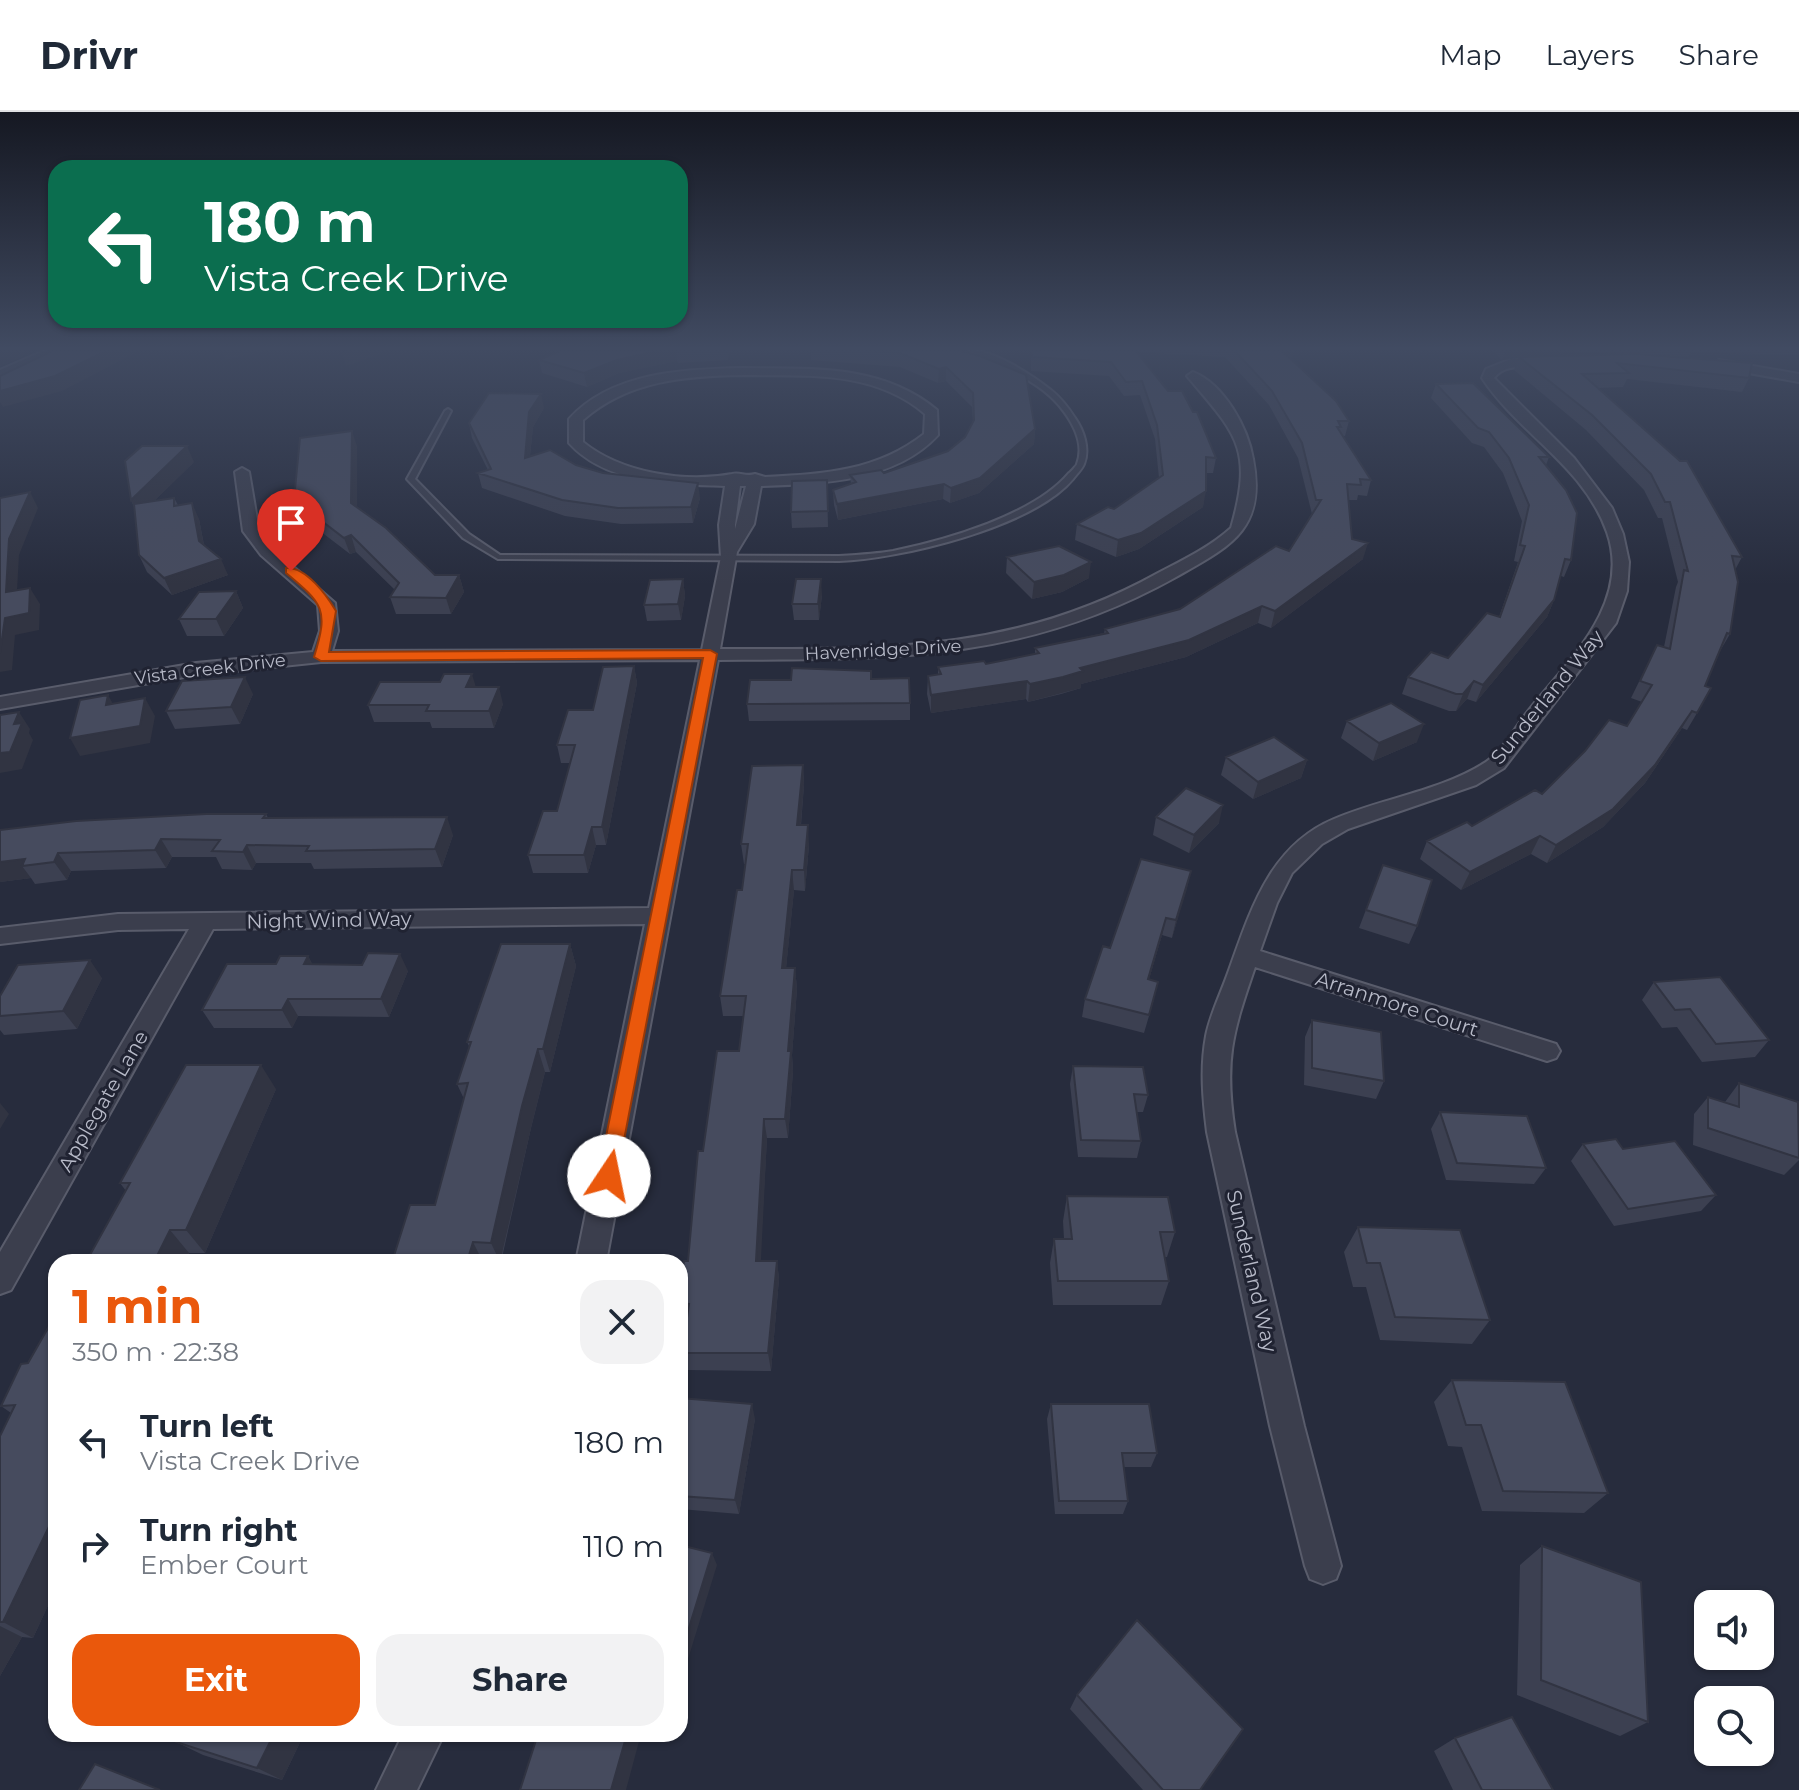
<!DOCTYPE html>
<html lang="en">
<head>
<meta charset="utf-8">
<style>
  body { margin:0; font-family:Montserrat,sans-serif; background:#f2f2f3; color:#1f2937; height:100vh; display:flex; flex-direction:column; font-size:30px; white-space:nowrap }
  * { box-sizing:border-box; margin:0 }
  p { font-size:26px; color:#747a83 }
  .icon { flex:none; width:44px; height:44px; fill:none; stroke:currentColor; stroke-width:2; stroke-linecap:round; stroke-linejoin:round }
  .map { position:relative; flex:1; overflow:hidden }
  .side { position:absolute; left:48px; top:1142px; width:640px; height:488px; display:flex; flex-direction:column; background:#fff; border-radius:24px; box-shadow:0 2px 6px #0004 }
  .side>* { flex:none }
  .hud { position:absolute; left:48px; top:48px; width:640px; height:168px; border-radius:24px; box-shadow:0 2px 6px #0004; background:#0b6e4f; color:#fff; overflow:hidden }
  .fabs { position:absolute; left:1694px; top:1478px; display:grid; gap:16px }
  .fabs a { display:grid; place-items:center; width:80px; height:80px; border-radius:16px; background:#fff; box-shadow:0 2px 6px #0004; font-size:40px }
  .pin { position:absolute; display:grid; place-items:center; width:68px; height:68px; color:#fff; margin:-82px -34px; border-radius:50% 50% 50% 0; rotate:-45deg; box-shadow:0 0 8px #0007 }
  .pin .icon { rotate:45deg }
  .me { position:absolute; width:88px; margin:-44px; rotate:11deg; stroke-linejoin:round; filter:drop-shadow(0 0 6px #0008) }
  .turn { display:flex; align-items:center; gap:28px; height:168px; padding:0 24px; font-size:36px }
  .turn .icon { width:104px; height:104px; stroke-width:2.5 }
  .turn b { display:block; font-size:56px; line-height:68px }
  .round { display:grid; place-items:center; flex:none; width:84px; height:84px; border-radius:24px; background:#f2f2f3 }
  .headline { display:flex; align-items:center; justify-content:space-between; height:136px; padding:0 24px }
  h1 { font-size:48px; font-weight:700; line-height:60px; color:#ea580c }
  .cta { display:flex; gap:16px; margin-top:auto; padding:16px 24px }
  .cta a { flex:1; height:92px; border-radius:24px; background:#ea580c; color:#fff; font-size:32px; font-weight:700; line-height:92px; text-align:center }
  .cta a+a { background:#f2f2f3; color:#1f2937 }
  ul { padding:0; list-style:none }
  li { display:flex; align-items:center; gap:24px; height:104px; padding:0 24px }
  li div { flex:1 }
  li b { display:block; font-size:30px }
  li em { font-style:normal }
  header { display:flex; align-items:center; gap:48px; box-sizing:border-box; height:112px; padding:0 40px; background:#fff; border-bottom:2px solid #e0e1e3 }
  header strong { font-size:38px }
  nav { display:flex; gap:44px; margin-inline-start:auto; font-size:28px }
  .map>svg:first-child { display:block }
  .lines { fill:none; stroke-linecap:round; stroke-linejoin:round }
  .lane-casing { stroke:#595c6b; stroke-width:4 }
  .street-casing { stroke:#595c6b; stroke-width:4 }
  .lane { fill:#3b3e4d; fill-rule:evenodd }
  .street { fill:#3b3e4d; fill-rule:evenodd }
  .wall { fill:#3c4051; fill-rule:evenodd }
  .shaded-wall { fill:#313442 }
  .building { fill:#464b5e; stroke:#313442; stroke-width:2 }
  .route { fill:#ea580c; stroke:#983908; stroke-width:2 }
  .labels { text-anchor:middle; stroke-width:6; stroke-linejoin:round; paint-order:stroke }
  .far-street-label { font-size:18px; fill:#b7bac8; stroke:#202332 }
  .street-label { font-size:20px; fill:#b7bac8; stroke:#202332 }
</style>
</head>
<body>
<header>
<strong>Drivr</strong>
<nav><a>Map</a><a>Layers</a><a>Share</a></nav>
</header>
<div class="map">
<svg width="1799" height="1678" viewBox="0 0 1799 1678">
  <rect width="100%" height="100%" fill="#272c3d"/>
  <g class="lines">
    <defs>
      <path id="lane" d="M969,238C994,238 1032,263 1051,278C1061,286 1068,295 1075,306C1084,319 1090,337 1084,352C1082,357 1076,363 1073,367C1033,415 900,447 839,449L498,447L463,426L407,367L445,299L448,297L451,299L415,367L469,422L500,443L839,444C857,443 875,442 893,439C946,428 1034,403 1069,361C1070,361 1077,353 1077,352C1084,334 1075,315 1065,301C1042,268 1003,257 969,238Z"/>
      <path id="street" d="M46,238H63L0,267V258Z
        M1511,247L1550,246L1556,250C1538,262 1509,246 1494,266L1574,346L1612,396L1623,422L1629,450L1627,479L1616,511L1504,656L1476,673L1348,717L1322,732L1292,761L1277,791L1260,839L1556,932L1560,939L1556,946L1547,949L1255,855C1232,922 1224,949 1235,1020L1304,1314L1341,1454L1336,1467L1323,1472L1310,1467L1305,1454L1270,1314L1207,1020C1203,988 1200,956 1206,924C1210,903 1221,881 1228,861C1250,800 1269,734 1334,707C1383,686 1441,679 1486,650C1503,639 1516,614 1529,598C1569,548 1632,491 1607,420C1583,353 1519,322 1482,266L1486,257Z
        M1719,248L1799,262V270L1715,255L1713,252Z
        M744,256C812,257 882,252 937,298L938,323C895,370 820,372 761,374L754,412L737,440L720,537C881,537 1012,542 1158,461C1183,448 1210,435 1231,416C1254,336 1236,322 1187,264L1193,260C1224,272 1248,316 1253,347C1267,418 1229,435 1176,465C1022,551 888,547 718,548L606,1150H576L645,812L213,817L11,1178L0,1182V1140L189,817L118,818L0,832V816L118,802L649,796L700,548L321,550L196,563L0,597V585L196,551L313,540L320,519L318,493L261,443L243,419L235,360L242,356L249,360L259,419L273,437L335,491L338,519L332,539L702,538L721,445L719,413L725,374C673,372 607,373 569,331V307C612,260 684,257 744,256ZM744,263C807,264 874,258 925,302L924,322C877,359 824,362 765,365L755,362C745,365 741,360 732,362C685,371 621,361 583,330V308C629,268 685,264 744,263ZM740,374H746L735,417V413Z
        M403,1622H444L417,1678H376Z"/>
    </defs>
    <!-- lane casing -->
    <use href="#lane" class="lane-casing"/>
    <!-- street casing -->
    <use href="#street" class="street-casing"/>
    <!-- lane -->
    <use href="#lane" class="lane"/>
    <!-- street -->
    <use href="#street" class="street"/>
  </g>
  <!-- wall -->
  <path class="wall" d="M562,238H730L728,248L678,251L677,249L619,261L587,275L542,261L539,248Z
    M811,238H958L1035,317L1034,332L979,381L950,391L943,387L838,408L834,393L833,378L851,372L850,363L884,361L948,339L965,325L973,311L972,295L946,269L938,271L900,255L811,248Z
    M1036,238H1293L1292,245H1289L1349,309L1345,324H1343L1371,368L1367,384L1358,383L1357,388H1348L1352,427L1363,447L1271,516L1258,511L1186,545L1081,572V576L1061,582L1028,590L1026,587L931,601L927,582L928,564L938,562V555L986,552L1035,542V536L1104,521L1105,517L1180,497L1289,439L1312,402L1298,346L1269,293L1225,245L1136,240L1216,346L1213,361H1206L1203,395L1139,437L1116,445L1075,428L1077,412L1114,397L1159,366L1155,327L1140,283L1124,284L1109,264L1031,259V239Z
    M1492,238H1799V243L1691,240L1689,245L1652,243L1749,266L1742,280L1627,267L1623,275L1598,276L1742,445L1735,458L1730,522L1720,539H1719L1705,574L1697,601L1687,618L1682,616L1645,671L1603,715L1547,751L1531,742L1461,778L1420,747L1427,729L1472,714L1542,682L1627,614L1642,590L1631,586L1657,533L1664,535L1676,475L1678,470L1662,406H1658L1644,378L1586,318L1514,258L1518,246L1502,248ZM1574,240L1626,242L1537,244Z
    M1436,272L1549,345L1546,353L1571,448L1564,465L1561,464L1554,488L1547,505L1476,590L1467,587L1456,599H1449L1402,582L1408,565L1448,546L1499,505L1518,450L1514,449L1522,409L1503,361L1484,335L1472,331L1431,286Z
    M544,296L533,315L530,344L576,353L700,386L693,411L621,412L565,404L482,376L478,361L488,358L472,326L469,311Z
    M357,334V395L435,463H459L464,480L451,502H396L390,485L395,478L356,440L350,442L316,416L301,392L295,377Z
    M194,350L154,389L174,386L178,393L199,407L204,433L228,463L172,483L147,460L139,443L134,395L131,388Z
    M827,368L828,415L792,416L791,400Z
    M1007,445L1089,466L1062,480L1032,487L1006,461Z
    M683,467L685,484L681,508L647,509L644,493Z
    M236,479L243,496L224,524H187L179,507Z
    M822,483L819,508H794L792,492Z
    M634,554L637,571L606,733H596L588,761H533L528,743L557,699L571,651H561L557,633L593,598Z
    M871,567L910,591V608L749,609L747,592L791,568Z
    M476,575L503,592L494,616H432L430,610H374L368,593Z
    M253,582L240,612L175,617L166,599Z
    M1347,609L1417,630L1373,649L1341,626Z
    M1226,645L1307,648L1301,666L1253,687L1221,663Z
    M803,653L804,673L801,713L809,733L805,779L794,778L786,856H795L797,877L792,943L793,959L788,1026H767L760,1149H777L779,1167L771,1259L687,1258L682,1241L687,1209H682L680,1202V1172L688,1149L703,1039L739,939L744,904H723L720,884L742,778L745,752H744L741,732Z
    M266,702L268,706L453,723L442,755L314,757L311,751H256L252,758L222,757L216,745H172L166,756L71,759L67,768L35,772L31,766L0,770V718Z
    M1156,705L1219,711L1189,741L1153,723Z
    M1383,753L1417,814L1409,832L1359,816Z
    M1191,759L1172,826L1162,823L1149,867L1154,887L1144,921L1082,905L1085,887L1110,836Z
    M570,832L576,854L550,960H545L531,1016L501,1150H392L435,1093L464,987L457,972L469,934L467,930Z
    M308,844L312,852L408,859L389,905L298,904L292,916H214L202,898L276,852Z
    M102,866L77,917L4,923L0,918V884Z
    M1654,870L1769,928L1755,945L1702,950L1677,915L1662,916L1642,888Z
    M1312,908L1384,969L1376,987L1304,973L1305,925Z
    M1073,954L1148,983L1143,1000H1137L1141,1029L1137,1046L1078,1045L1070,972Z
    M1739,971L1799,1016V1048L1784,1063L1693,1033L1694,1002L1708,985L1725,990Z
    M276,977L205,1141H189L185,1150H86L126,1079L120,1071Z
    M1440,1000L1546,1056L1534,1072L1446,1068L1431,1017Z
    M1583,1032L1623,1037L1716,1083L1701,1099L1614,1114L1571,1049Z
    M1067,1084L1175,1120L1167,1145H1164L1169,1169L1161,1193H1053L1050,1151L1054,1127H1064L1063,1109Z
    M1358,1115L1490,1208L1472,1232L1380,1228L1366,1175H1353L1344,1140Z
    M56,1202V1476L33,1526L22,1525L0,1564V1324L11,1301L1,1294L28,1251Z
    M1452,1268L1608,1381L1584,1401L1482,1399L1462,1335L1448,1334L1434,1290Z
    M680,1286L755,1307L739,1402L680,1397L681,1347H680Z
    M1051,1292L1157,1341L1151,1355H1124L1128,1389L1123,1402H1055L1047,1307Z
    M1542,1434L1648,1610L1620,1624L1517,1583L1520,1453Z
    M1077,1583L1200,1678H1143L1070,1597Z
    M304,1622L282,1668L203,1643L176,1630Z
    M1455,1626L1553,1678H1453L1434,1639Z"/>
  <!-- shaded-wall -->
  <path class="shaded-wall" d="M0,238H27L22,245L0,255Z
    M108,238H141L62,279L3,295L0,290V279Z
    M221,238H271L225,248Z
    M348,238H393L346,254L342,240Z
    M661,238H676L677,249L619,261L587,275L584,261L617,248Z
    M1278,238H1293L1292,245L1275,249Z
    M1506,238H1575L1574,240L1520,246L1519,245L1518,246L1502,248Z
    M946,255V269L938,271L939,257Z
    M541,282L544,296L533,315L528,361L525,346L529,300Z
    M1035,317L1034,332L979,381L950,391L951,376Z
    M352,319L357,334V407L351,391Z
    M187,334L194,350L139,404L131,388Z
    M698,371L700,386L693,411L691,395Z
    M944,372L943,387L838,408L837,392Z
    M1206,379L1203,395L1139,437L1116,445L1118,428Z
    M30,380L38,396L19,443L16,497L6,480L9,427Z
    M192,391L199,407L206,445L199,429Z
    M351,423L356,440L350,442L344,426Z
    M1368,431L1363,447L1271,516L1275,499Z
    M221,447L228,463L172,483L164,466Z
    M1091,450L1089,466L1062,480L1032,487L1034,470Z
    M459,463L464,480L451,502L446,486Z
    M683,467L685,484L681,508L678,492Z
    M821,467L822,483L819,508L818,492Z
    M30,476L40,492L39,518L15,523L12,558L0,560V541L5,506Z
    M236,479L243,496L224,524L216,507Z
    M1554,488L1547,505L1476,590L1483,573Z
    M1262,494L1258,511L1186,545L1081,572V576L1028,590L1030,572Z
    M634,554L637,571L606,733L602,715Z
    M472,562L477,579L466,575Z
    M245,565L253,582L240,612L231,595Z
    M1027,569L1026,587L931,601V583Z
    M1474,569L1467,587L1456,599L1463,582Z
    M499,575L503,592L494,616L489,599Z
    M108,583L118,601L106,593Z
    M145,586L155,604L150,631L80,644L70,626Z
    M1692,599L1682,616L1645,671L1603,715L1547,751L1556,733Z
    M19,600L30,617L29,621L33,628L22,657L0,661V641Z
    M1424,612L1417,630L1373,649L1379,631Z
    M1307,648L1301,666L1253,687L1258,670Z
    M803,653L804,673L799,733L797,713Z
    M1223,693L1219,711L1189,741L1194,723Z
    M447,705L453,723L442,755L435,737Z
    M808,713L809,733L805,779L804,758Z
    M592,715L596,733L588,761L584,743Z
    M1540,724L1531,742L1461,778L1470,760Z
    M161,727L172,745L166,756L155,738Z
    M247,733L256,751L252,758L243,740Z
    M58,741L71,759L67,768L54,750Z
    M25,747L22,754L31,766L0,770V750Z
    M792,758L794,778L784,877L782,856Z
    M1191,759L1187,777L1172,826L1176,808Z
    M1166,806L1162,823L1144,885L1148,867Z
    M570,832L576,854L550,960L543,937Z
    M400,842L408,859L389,905L381,887Z
    M308,844L317,862L304,852Z
    M90,848L102,866L77,917L63,899Z
    M795,856L797,877L792,943L793,959L788,1026L785,1007L788,939Z
    M288,887L298,904L292,916L282,898Z
    M538,937L545,960L531,1016L500,1150L491,1131L522,994Z
    M261,953L276,977L205,1141L186,1118Z
    M0,991L9,1002L0,1017Z
    M764,1007L767,1026L760,1167L756,1149Z
    M170,1118L189,1141L185,1150H154Z
    M473,1130L483,1150H467Z
    M777,1149L779,1167L771,1259L768,1241Z
    M752,1292L755,1307L739,1402L735,1388Z
    M56,1400V1476L33,1526L3,1510Z
    M712,1441L717,1453L680,1573V1545Z
    M0,1514L22,1525L0,1564Z
    M274,1622H304L282,1668L257,1656Z
    M627,1622H641L626,1678H611Z"/>
  <!-- building -->
  <path class="building" d="M54,238H108L55,264L0,279V264Z
    M562,238H661L617,248L584,261L539,248Z
    M866,238H958L980,244L1026,263L1035,317L980,366L951,376L944,372L837,392L833,378L856,370L850,363L881,358L884,361L948,339L965,325L974,308L973,281L946,255L939,257L900,241Z
    M1036,238H1135L1168,279H1182L1193,300H1197L1216,346L1206,345V379L1141,421L1118,428L1077,412L1108,395L1114,397L1163,363L1157,313L1142,269L1126,270L1111,250L1032,245L1031,239Z
    M1234,238H1281L1336,289L1349,309H1338L1341,315H1337L1371,368L1360,367L1361,373L1347,372L1352,427L1368,431L1275,499L1262,494L1189,528L1080,556L1083,559L1063,565L1030,572L1027,569L931,583L928,564L941,562L938,555L984,549L986,552L1039,541L1035,536L1108,521L1105,517L1180,497L1276,434L1289,439L1321,388H1316L1302,331L1272,279Z
    M1637,242L1752,251L1749,266L1617,251L1629,261L1582,262L1680,349H1687L1742,445L1732,444L1738,470L1730,522L1727,521L1705,574L1711,576L1697,601L1692,599L1655,653L1613,697L1556,733L1540,724L1470,760L1427,729L1467,710L1472,714L1535,678L1542,682L1585,639L1609,608L1627,614L1652,573L1640,569L1657,533L1670,537L1684,458L1688,459L1670,390H1665L1651,362L1592,303L1519,245Z
    M1473,271L1549,345H1539L1566,378L1577,401L1571,448L1565,447L1554,488L1483,573L1474,569L1463,582H1456L1408,565L1431,540L1448,546L1487,501L1500,505L1525,434L1520,433L1529,393L1509,346L1489,320L1478,316L1436,272Z
    M489,281L541,282L529,300L525,346L550,338L576,353L603,361L698,371L691,395L618,396L562,388L478,361L491,357L469,311Z
    M352,319L351,391L386,416L435,463H459L446,486L390,485L399,471L351,423L344,426L310,400L295,377L300,326Z
    M142,334H187L131,388L125,349Z
    M827,368L828,399L791,400L792,369Z
    M30,380L9,427L6,480L30,476L29,501L5,506L0,541V386Z
    M174,386V394L192,391L199,429L221,447L164,466L139,443L134,392Z
    M1059,434L1091,450L1064,463L1034,470L1007,445Z
    M683,467L678,492L644,493L650,468Z
    M796,467H821L818,492H792Z
    M236,479L216,507H179L199,480Z
    M634,554L602,715H592L584,743H528L543,699H557L575,633H557L568,598H593L603,555Z
    M792,556L871,559V567L909,566L910,591L747,592L750,568H791Z
    M444,562H472L466,575H499L489,599H426L429,593H368L380,570H440Z
    M245,565L231,595L166,599L182,569Z
    M108,583L106,593L145,586L140,614L70,626L80,588Z
    M1391,591L1424,612L1379,631L1347,609Z
    M19,600L14,612L22,611L10,640L0,641V603Z
    M1274,625L1307,648L1258,670L1226,645Z
    M803,653L797,713H808L804,758H792L782,856H795L788,939H791L785,1007H764L756,1149H777L768,1241H682L689,1192L680,1191V1172L684,1149H688L698,1039H703L717,939H739L746,884H720L737,778H742L748,732H741L752,654Z
    M1186,676L1223,693L1194,723L1156,705Z
    M206,702H266L263,706L447,705L435,737L306,739L309,734L247,733L243,740L212,739L220,728L161,727L155,738L58,741L54,750L22,754L25,747L0,750V718L76,709Z
    M1141,747L1191,759L1176,808L1166,806L1148,867L1158,870L1149,903L1085,887L1103,834L1110,836Z
    M1383,753L1432,768L1417,814L1366,798Z
    M501,832H570L543,937H538L522,994L491,1131L473,1130L467,1150H392L410,1093H435L468,971L457,972L471,930H467Z
    M368,841L400,842L381,887H288L282,898H202L227,852H276L280,844H308L304,852L362,853Z
    M90,848L63,899L0,904V884L18,853Z
    M1720,865L1769,928L1716,932L1690,897L1675,898L1654,870Z
    M1312,908L1381,920L1384,969L1312,956Z
    M186,953H261L186,1118H170L154,1150H86L130,1071H120Z
    M1073,954L1143,955L1148,983L1134,982L1141,1029L1081,1028Z
    M1739,971L1798,990L1799,1046L1708,1016V985L1739,995Z
    M1440,1000L1527,1004L1546,1056L1457,1051Z
    M1616,1027L1623,1037L1675,1029L1716,1083L1628,1097L1583,1032Z
    M1067,1084L1168,1085L1175,1120H1160L1169,1169H1058L1054,1127H1072Z
    M1358,1115L1460,1118L1490,1208L1395,1205L1380,1151H1367Z
    M56,1202V1400L3,1510H0V1324L15,1293L1,1294L21,1252L28,1251Z
    M1452,1268L1565,1270L1608,1381L1503,1379L1481,1313H1466Z
    M680,1286L752,1292L735,1388L680,1384V1353L684,1334H680Z
    M1051,1292H1149L1157,1341H1122L1128,1389H1059Z
    M680,1433L712,1441L680,1545Z
    M1542,1434L1641,1470L1648,1610L1541,1568Z
    M1137,1508L1243,1617L1200,1678H1163L1077,1583Z
    M1512,1605L1553,1678H1482L1455,1626Z
    M180,1622H274L257,1656L176,1630Z
    M538,1622H627L611,1678H520Z
    M95,1652L160,1678H79Z"/>
  <!-- sky -->
  <linearGradient id="sky" x2="0" y2="1"><stop stop-color="#151822"/><stop offset="0.5" stop-color="#414b62"/><stop offset="1" stop-color="#414b62" stop-opacity="0"/></linearGradient>
  <rect width="1799" height="473" fill="url(#sky)"/>
  <!-- route -->
  <path class="route" d="M286,456C306,454 327,484 336,499L329,540L710,538L717,542L616,1070H601L598,1064L703,546L321,549L314,545C329,497 323,492 286,461Z"/>
  <g class="labels">
    <!-- far-street labels -->
    <g class="far-street-label">
      <text transform="translate(883 538) rotate(-3)" y="6">Havenridge Drive</text>
      <text transform="translate(210 557) rotate(-7)" y="6">Vista Creek Drive</text>
    </g>
    <!-- street labels -->
    <g class="street-label">
      <text transform="translate(1547 585) rotate(-51)" y="7">Sunderland Way</text>
      <text transform="translate(329 808) rotate(-1)" y="7">Night Wind Way</text>
      <text transform="translate(1397 892) rotate(18)" y="7">Arranmore Court</text>
      <text transform="translate(103 989) rotate(-60)" y="7">Applegate Lane</text>
      <text transform="translate(1252 1159) rotate(77)" y="7">Sunderland Way</text>
    </g>
  </g>
</svg>
<div class="fabs">
<a><svg class="icon" aria-label="sound" viewBox="0 0 24 24"><path d="M4 9h4l5-4v14l-5-4H4zM17 9q2 3 0 6"/></svg></a>
<a><svg class="icon" aria-label="search" viewBox="0 0 24 24"><circle cx="10" cy="10" r="6"/><path d="M15 15l6 6"/></svg></a>
</div>
<div class="pin" style="left:291px;top:459px;background:#d93025"><svg class="icon" aria-label="arrive" viewBox="0 0 24 24"><path d="M6 21V4h12l-3 4 3 4H6"/></svg></div>
<svg class="me" style="left:609px;top:1064px" viewBox="-20 -20 40 40"><circle r="19" fill="#fff"/><path d="M0-13L10 11 0 6-10 11z" fill="#ea580c"/></svg>
<div class="hud">
<div class="turn"><svg class="icon" aria-label="left" viewBox="0 0 24 24"><path d="M17 20v-9H6M10 6l-5 5 5 5"/></svg><div><b>180 m</b>Vista Creek Drive</div></div>
</div>
<section class="side">
<div class="headline"><div><h1>1 min</h1><p>350 m · 22:38</p></div><a class="round"><svg class="icon" aria-label="close" viewBox="0 0 24 24"><path d="M6 6l12 12M18 6L6 18"/></svg></a></div>
<ul>
<li><svg class="icon" aria-label="left" viewBox="0 0 24 24"><path d="M17 20v-9H6M10 6l-5 5 5 5"/></svg><div><b>Turn left</b><p>Vista Creek Drive</p></div><em>180 m</em></li>
<li><svg class="icon" aria-label="right" viewBox="0 0 24 24"><path d="M7 20v-9h11M14 6l5 5-5 5"/></svg><div><b>Turn right</b><p>Ember Court</p></div><em>110 m</em></li>
</ul>
<div class="cta"><a>Exit</a><a>Share</a></div>
</section>
</div>
</body>
</html>
